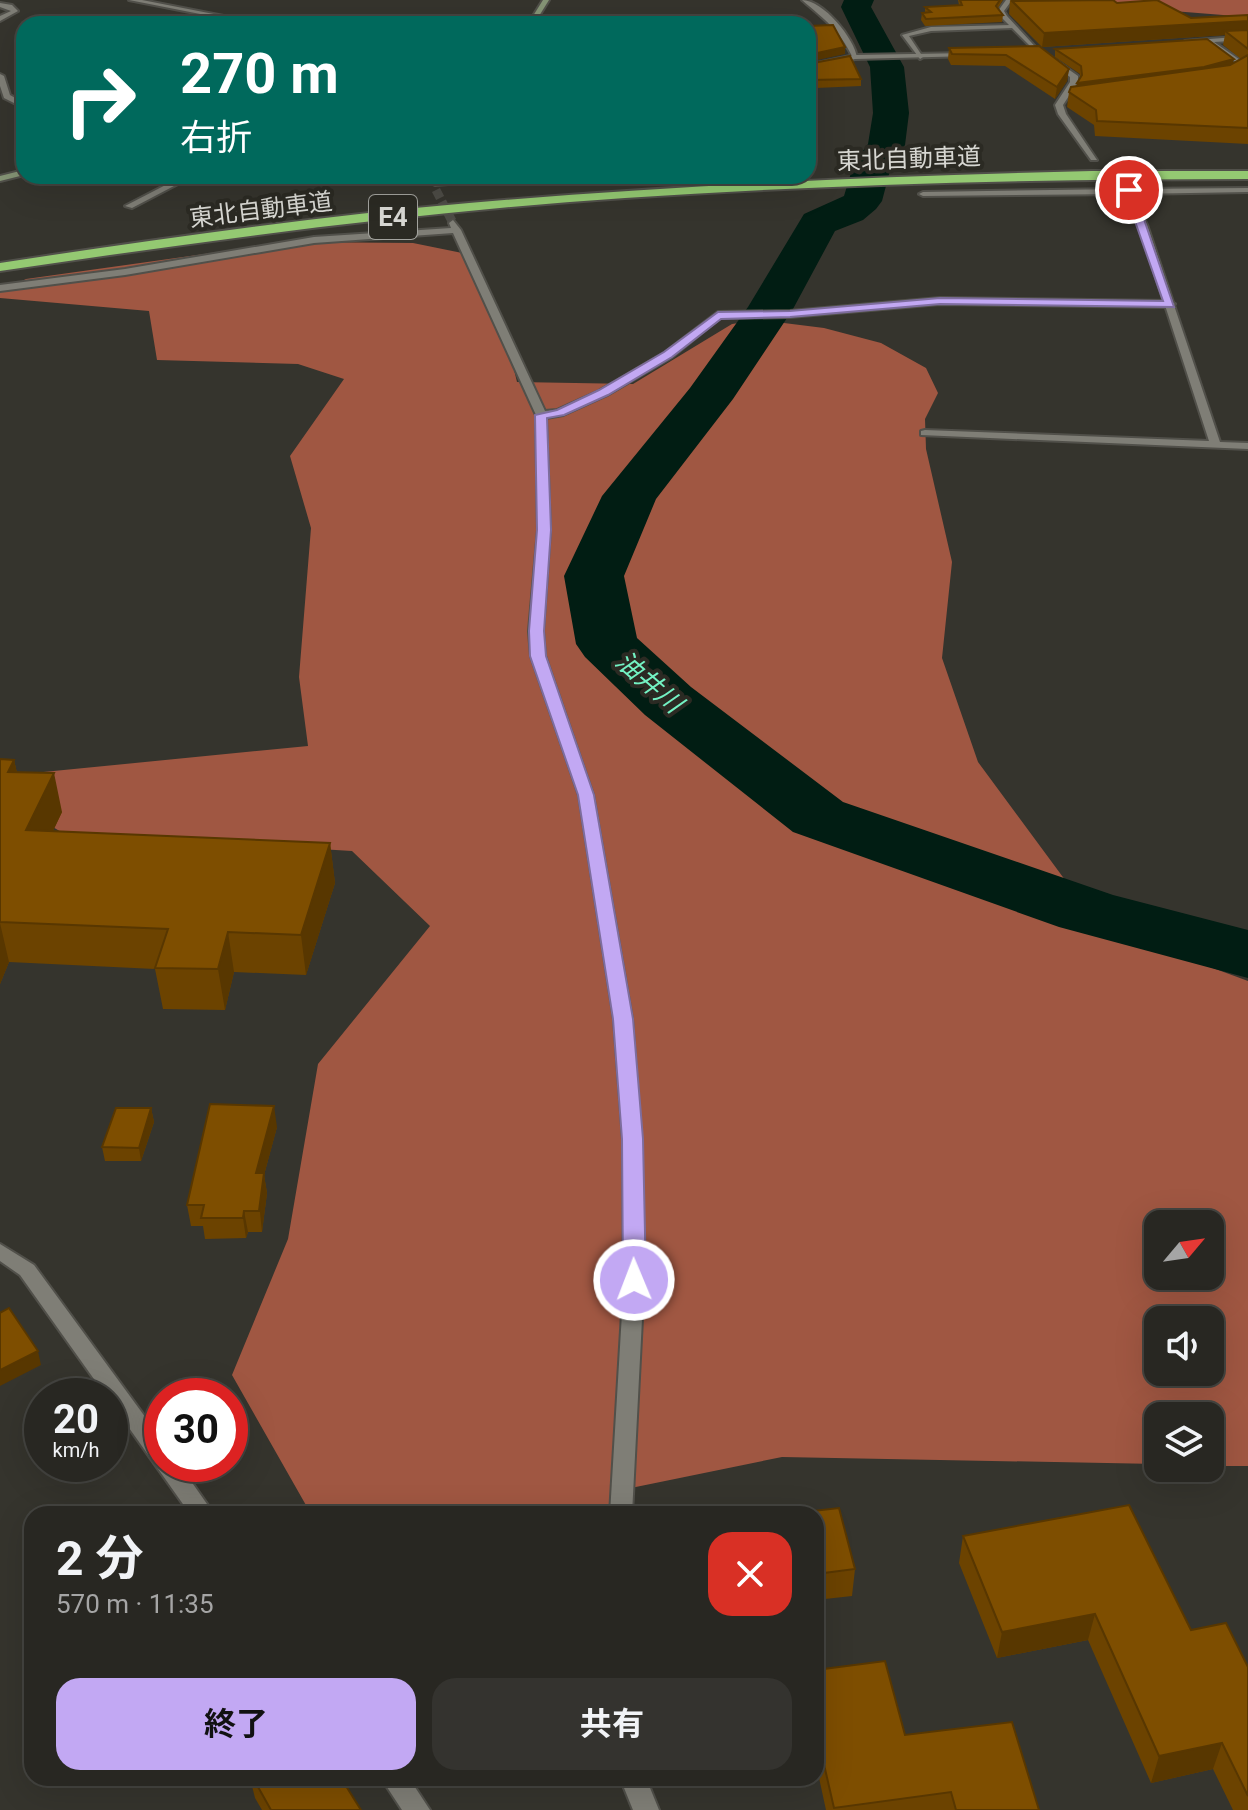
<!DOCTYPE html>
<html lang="ja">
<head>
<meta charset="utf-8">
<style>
  body { margin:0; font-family:Roboto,"Noto Sans JP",sans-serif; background:#34332f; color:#f1f3f6; height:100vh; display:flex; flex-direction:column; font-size:30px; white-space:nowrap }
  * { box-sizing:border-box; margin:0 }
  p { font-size:26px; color:#a5a5a5 }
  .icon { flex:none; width:44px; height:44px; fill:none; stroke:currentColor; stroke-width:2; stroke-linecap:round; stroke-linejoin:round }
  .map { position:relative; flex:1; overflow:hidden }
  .side { position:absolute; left:24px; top:1506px; width:800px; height:280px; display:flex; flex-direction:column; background:#282722; border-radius:24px; box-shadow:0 8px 32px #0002,0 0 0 2px #444440 }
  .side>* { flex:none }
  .top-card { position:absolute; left:16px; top:16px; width:800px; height:168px; border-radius:24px; box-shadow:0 8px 32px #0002,0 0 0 2px #444440; background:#00695c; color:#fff; overflow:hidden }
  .needle { width:52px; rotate:61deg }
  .tools { position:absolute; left:1144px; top:1210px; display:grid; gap:16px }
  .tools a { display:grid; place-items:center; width:80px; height:80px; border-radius:16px; background:#282722; box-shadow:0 8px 32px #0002,0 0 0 2px #444440; font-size:40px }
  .speed { position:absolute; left:24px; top:1378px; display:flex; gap:16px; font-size:40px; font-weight:700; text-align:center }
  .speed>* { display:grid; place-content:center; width:104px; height:104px; border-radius:50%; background:#282722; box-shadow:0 8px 32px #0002,0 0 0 2px #444440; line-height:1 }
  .speed small { font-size:20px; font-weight:400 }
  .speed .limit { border:12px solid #d22; background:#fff; color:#111 }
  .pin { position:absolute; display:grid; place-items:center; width:68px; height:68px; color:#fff; margin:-34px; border:4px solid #fff; border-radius:50%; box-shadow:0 2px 8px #0007 }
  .me { position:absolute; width:88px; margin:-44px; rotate:359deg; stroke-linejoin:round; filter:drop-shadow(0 0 6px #0008) }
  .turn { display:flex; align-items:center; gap:28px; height:168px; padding:0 32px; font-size:36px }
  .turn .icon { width:104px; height:104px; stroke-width:2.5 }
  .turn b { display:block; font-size:56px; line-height:68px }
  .round { display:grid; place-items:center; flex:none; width:84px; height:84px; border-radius:24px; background:#34332f }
  .overview { display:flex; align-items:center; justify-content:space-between; height:136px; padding:0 32px }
  h1 { font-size:48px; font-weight:700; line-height:60px }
  .action { display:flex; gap:16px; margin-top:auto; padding:16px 32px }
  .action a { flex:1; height:92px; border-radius:24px; background:#c2a8f3; color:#111; font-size:32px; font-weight:700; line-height:92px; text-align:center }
  .action a+a { background:#34332f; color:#f1f3f6 }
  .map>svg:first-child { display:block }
  .forest { fill:#a05742; fill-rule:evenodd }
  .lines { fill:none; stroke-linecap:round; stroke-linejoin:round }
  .river { fill:#011d13; fill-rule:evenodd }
  .street-tunnel { stroke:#4d4c46; stroke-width:9; stroke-dasharray:9 4; stroke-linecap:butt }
  .lane-casing { stroke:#51504a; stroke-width:4 }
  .street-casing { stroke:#51504a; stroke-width:4 }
  .secondary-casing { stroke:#51504a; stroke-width:4 }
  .highway-casing { stroke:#51504a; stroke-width:4 }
  .lane { fill:#7f7e76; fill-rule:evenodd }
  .street { fill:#7f7e76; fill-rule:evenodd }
  .secondary { fill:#859475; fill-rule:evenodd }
  .highway { fill:#94c972; fill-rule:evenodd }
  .wall { fill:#6c4300 }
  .shaded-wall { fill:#583700 }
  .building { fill:#7e4e00; stroke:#583700; stroke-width:2 }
  .route { fill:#c2a8f3; stroke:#7e6d9e; stroke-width:2 }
  .labels { text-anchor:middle; stroke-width:8; stroke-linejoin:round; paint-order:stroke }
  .far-street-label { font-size:24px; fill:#d7d7d2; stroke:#2b2a23 }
  .shield { fill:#2b2a23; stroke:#a3a39e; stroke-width:2 }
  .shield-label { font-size:26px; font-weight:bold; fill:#d7d7d2 }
  .far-water-label { font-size:26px; font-style:italic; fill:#73f2c3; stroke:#2b2a23 }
</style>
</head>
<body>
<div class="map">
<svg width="1248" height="1810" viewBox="0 0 1248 1810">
  <rect width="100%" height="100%" fill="#35342d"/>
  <!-- forest -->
  <path class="forest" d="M1035,0H1248V17Z
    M290,242L413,243L472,255L506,336L517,382L633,384L732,324L759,320L824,328L881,343L926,368L938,393L925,419L926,449L952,562L942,658L978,762L1099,926L1248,981V1466H1210V1416H1158V1464L782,1457L626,1489L619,1514H311L232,1375L288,1239L318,1064L430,926L352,851L63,833L10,802L23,774L308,746L299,677L311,528L290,456L344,379L298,364L157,360L149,311L0,298V292L26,279ZM1158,1224H1210V1276H1158ZM1158,1320H1210V1372H1158Z"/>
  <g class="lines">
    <!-- river -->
    <path class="river" d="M844,0H874L871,7L904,67L909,113L905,145L892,163L882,201L876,209L863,220L835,231L793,309L733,399L656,499L624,576L637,638L691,687L843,802L1113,895L1248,930V978L1059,927L793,832L645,715L585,657L576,644L564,576L602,496L690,388L748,307L804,214L844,196L854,163L868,144L873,113L870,67L841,7Z"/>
    <!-- street-tunnel -->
    <path class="street-tunnel" d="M436,190L453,223"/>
    <defs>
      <path id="lane" d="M129,0H142L265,24H251Z
        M802,0C823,0 855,39 857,58H853C839,29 825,20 802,0Z
        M1011,25L1013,28L931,31L909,36L923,57L920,59L902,35L931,27Z
        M1051,57L1078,76V82L1063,105L1066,114L1097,160H1091L1058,114L1055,105L1070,82V77L1049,60Z
        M1125,183L1131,189L1248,188V192L1133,194L1147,225L1220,442L1248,443V449L921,435V431L925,430L1209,441L1139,225L1125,194L923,196L919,194L923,192L1123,189L1121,185Z"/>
      <path id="street" d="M1006,0H1012L1004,11L1007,16L1041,53H1037L1001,17L998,11Z
        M0,3L12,5L18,11L0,21V16L11,11L0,7Z
        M1248,36V40L1214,42L1246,64L1234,73L1231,71L1239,64L1206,42L1185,41Z
        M969,53L971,56L855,59L808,69V65L855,55Z
        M0,74L4,76L10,95L24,103V108L4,98L0,86Z
        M183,176H193L132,208L125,206Z
        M495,176H532L528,178L435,185L431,183L435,181Z
        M453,220L461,230L545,411L557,410L599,391L664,353L718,312L790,311L940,298L1170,301L1175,304L1170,307L940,304L790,317L720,318L672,357L607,395L563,415L546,418L550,530L543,631L545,656L593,795L632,1019L641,1139L644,1280L632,1514H610L624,1280L623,1139L614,1019L579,795L531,656L529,631L538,530L536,415L453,233L314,243L125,275L0,291V285L125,269L314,237L451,228L449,223Z
        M0,1244L34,1265L162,1440V1464H179L214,1514H190L110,1401V1396H106L20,1275L0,1261Z
        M381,1778H409L430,1810H402Z
        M620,1778H646L659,1810H633Z"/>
      <path id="secondary" d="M543,0H549L534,24H528Z
        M24,170V175L0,181V176Z"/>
      <path id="highway" d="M1092,171H1248V179C1040,179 833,184 625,198C416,212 208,240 0,271V263C156,239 312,217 469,203C676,185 884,176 1092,171Z"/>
    </defs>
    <!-- lane casing -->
    <use href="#lane" class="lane-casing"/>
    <!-- street casing -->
    <use href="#street" class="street-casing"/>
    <!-- secondary casing -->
    <use href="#secondary" class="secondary-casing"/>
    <!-- highway casing -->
    <use href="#highway" class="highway-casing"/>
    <!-- lane -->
    <use href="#lane" class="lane"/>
    <!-- street -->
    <use href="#street" class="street"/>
    <!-- secondary -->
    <use href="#secondary" class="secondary"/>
    <!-- highway -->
    <use href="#highway" class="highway"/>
  </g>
  <!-- wall -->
  <path class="wall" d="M958,0H1003L998,8L1003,15L1002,22L925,26L921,20L922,13H925V7L959,5Z
    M1010,0L1012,1L1117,3L1191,18L1248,15V144L1095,136L1094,125L1067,107L1069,92L1077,86L1080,78V74L1055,57V49L1233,63L1241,59L1223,45L1225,35L1042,47L1009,14Z
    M1039,46L1069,69L1067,81L1055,99L1005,66L951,65L948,59L949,48Z
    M808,64L861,79V86L816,88V95H808Z
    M0,759L14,760L17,773L62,812L53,831L330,843L335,883L306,975L234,972L225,1010L163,1009L155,969L9,962L0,984Z
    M151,1108L154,1122L141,1161H105L102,1147Z
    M277,1127L264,1175L267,1193L262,1232H248L246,1238L205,1239L203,1226H191L187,1205Z
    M816,1514L855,1569L852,1596L816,1600Z
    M963,1536L1191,1630L1248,1667V1810H1233L1213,1769L1151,1783L1088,1640L997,1658L959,1563Z
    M816,1670L905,1735L1039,1810H826L816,1764Z
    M250,1778H341L361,1810H262L255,1798Z"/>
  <!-- shaded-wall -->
  <path class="shaded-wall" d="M1248,21V34L1225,31V35L1042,47L1044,33Z
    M845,47V54L808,62V55Z
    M1234,59L1232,66L1076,90L1077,83Z
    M1069,69L1067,81L1055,99L1057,87Z
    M14,760L23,798L8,772Z
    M54,773L62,812L35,869L26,830Z
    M330,843L335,883L306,975L301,935Z
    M0,923L9,962L0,984Z
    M228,932L234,972L225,1010L218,969Z
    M274,1106L277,1127L264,1175L267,1193L262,1232L256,1173Z
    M151,1108L154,1122L141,1161L139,1148Z
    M244,1211L248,1232L246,1238L243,1218Z
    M38,1351L41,1365L0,1386V1370Z
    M1095,1614L1088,1640L997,1658L1002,1632Z
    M1222,1743L1213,1769L1151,1783L1159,1756Z"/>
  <!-- building -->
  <path class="building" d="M960,0H1000L996,6L1003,15L926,19L922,13L931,12L925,7L962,5Z
    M1011,0L1012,1L1113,0L1117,3L1157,0L1191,18L1248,15V21L1044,33Z
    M833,25L845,47L808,55V26Z
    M1248,30V49L1225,31Z
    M1207,39L1234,59L1204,67L1077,83L1082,75L1081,66L1055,49Z
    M1039,46L1069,69L1057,87L1006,55L952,54L949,48Z
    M1248,55V128L1097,121L1096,110L1069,92L1071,87L1230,65Z
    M850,56L861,79L811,80L816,88H808V64Z
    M0,759L14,760L8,772L54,773L26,830L330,843L301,935L228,932L218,969L155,968L168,929L0,922Z
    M210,1104L274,1106L256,1173H264L259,1211H244L243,1218H201L204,1205H187Z
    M116,1108H151L139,1148L102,1147Z
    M9,1308L38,1351L0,1370V1313Z
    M1129,1505L1191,1630L1226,1623L1248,1667V1796L1222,1743L1159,1756L1095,1614L1002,1632L963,1536Z
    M839,1508L855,1569L816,1574V1514H787Z
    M885,1661L905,1735L1012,1722L1039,1810H956L951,1792L834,1808L817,1734H816V1670Z
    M253,1778H341L361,1810H271Z"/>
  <!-- route -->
  <path class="route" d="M1129,187L1134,190L1174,307L940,304L790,317L721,319L672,357L608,395L564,415L547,418L551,530L544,631L546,656L594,795L633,1019L643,1139L646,1280L642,1286L634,1289L626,1286L623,1280L622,1139L613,1019L578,795L530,656L529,631L537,530L535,415L557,410L599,390L664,352L718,312L790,311L940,298L1163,301L1124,190Z"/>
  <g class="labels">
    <!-- far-street labels -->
    <g class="far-street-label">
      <text transform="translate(909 159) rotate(-2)" y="8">東北自動車道</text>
      <text transform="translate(261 210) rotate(-7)" y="8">東北自動車道</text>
    </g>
    <!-- shield labels -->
    <rect class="shield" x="369" y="195" width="48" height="44" rx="6"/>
    <g class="shield-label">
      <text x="393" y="226">E4</text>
    </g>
    <!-- far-water labels -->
    <g class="far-water-label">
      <text transform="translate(649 682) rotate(41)" y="9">油井川</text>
    </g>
  </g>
</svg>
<div class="tools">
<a><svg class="needle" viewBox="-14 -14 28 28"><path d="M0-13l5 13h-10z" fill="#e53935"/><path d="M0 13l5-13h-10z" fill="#a5a5a5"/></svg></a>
<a><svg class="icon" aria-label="sound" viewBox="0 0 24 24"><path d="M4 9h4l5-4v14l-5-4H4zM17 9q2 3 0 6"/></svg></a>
<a><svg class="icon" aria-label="layers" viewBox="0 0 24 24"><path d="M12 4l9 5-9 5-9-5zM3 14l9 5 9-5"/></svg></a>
</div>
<div class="speed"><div>20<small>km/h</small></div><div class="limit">30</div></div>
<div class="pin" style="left:1129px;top:190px;background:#d93025"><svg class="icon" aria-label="arrive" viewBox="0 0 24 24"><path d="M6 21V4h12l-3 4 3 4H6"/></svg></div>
<svg class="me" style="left:634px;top:1280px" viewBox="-20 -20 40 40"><circle r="17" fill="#c2a8f3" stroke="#fff" stroke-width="3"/><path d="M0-11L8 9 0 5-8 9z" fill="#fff"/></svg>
<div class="top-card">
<div class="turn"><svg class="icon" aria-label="right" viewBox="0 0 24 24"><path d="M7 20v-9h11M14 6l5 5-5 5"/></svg><div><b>270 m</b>右折</div></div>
</div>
<section class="side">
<div class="overview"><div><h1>2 分</h1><p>570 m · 11:35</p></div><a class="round" style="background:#d93025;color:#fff"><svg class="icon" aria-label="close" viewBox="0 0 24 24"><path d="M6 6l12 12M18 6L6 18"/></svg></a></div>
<div class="action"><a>終了</a><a>共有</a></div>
</section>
</div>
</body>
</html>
